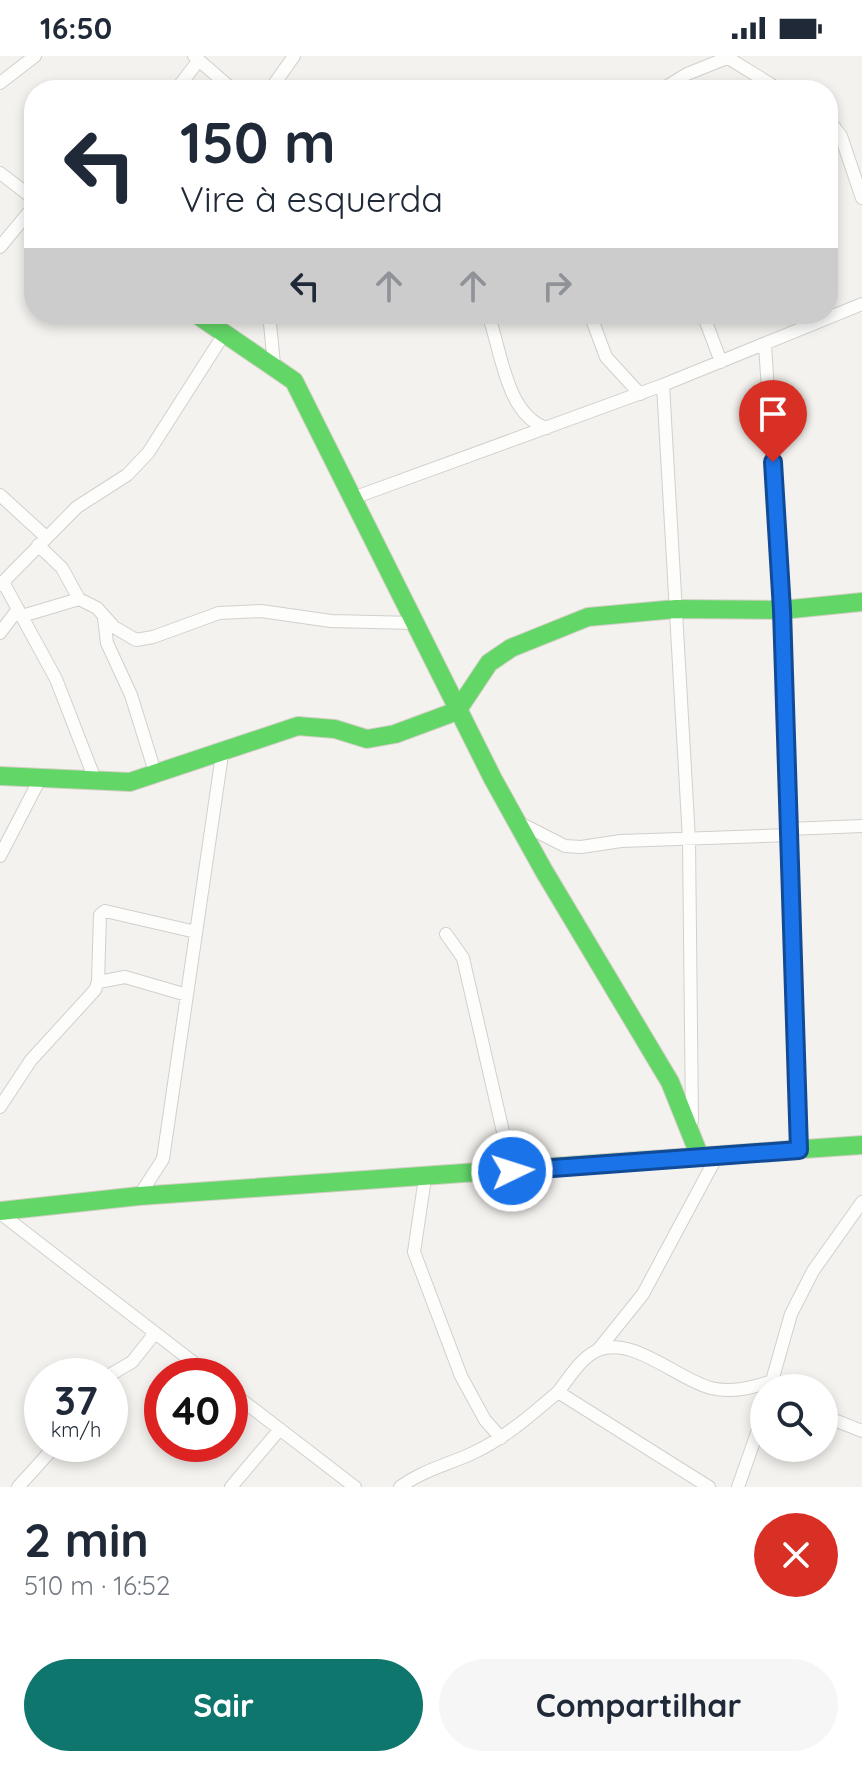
<!DOCTYPE html>
<html lang="pt">
<head>
<meta charset="utf-8">
<style>
  body { margin:0; font-family:Quicksand,sans-serif; background:#f6f6f7; color:#1f2937; height:100vh; display:flex; flex-direction:column; font-size:30px; white-space:nowrap }
  * { box-sizing:border-box; margin:0 }
  p { font-size:26px; color:#747a83 }
  .icon { flex:none; width:44px; height:44px; fill:none; stroke:currentColor; stroke-width:2; stroke-linecap:round; stroke-linejoin:round }
  .map { position:relative; height:1431px; overflow:hidden }
  .sheet { display:flex; flex-direction:column; background:#fff; flex:1 }
  .sheet>* { flex:none }
  .hud { position:absolute; left:24px; top:24px; width:814px; height:244px; border-radius:32px; box-shadow:0 4px 12px #0003; background:#fff; color:#1f2937; overflow:hidden }
  .fabs { position:absolute; left:750px; top:1318px; display:grid; gap:16px }
  .fabs a { display:grid; place-items:center; width:88px; height:88px; border-radius:50%; background:#fff; box-shadow:0 4px 12px #0003; font-size:40px }
  .speed { position:absolute; left:24px; top:1302px; display:flex; gap:16px; font-size:40px; font-weight:700; text-align:center }
  .speed>* { display:grid; place-content:center; width:104px; height:104px; border-radius:50%; background:#fff; box-shadow:0 4px 12px #0003; line-height:1 }
  .speed small { font-size:20px; font-weight:400 }
  .speed .limit { border:12px solid #d22; background:#fff; color:#111 }
  .pin { position:absolute; display:grid; place-items:center; width:68px; height:68px; color:#fff; margin:-82px -34px; border-radius:50% 50% 50% 0; rotate:-45deg; box-shadow:0 0 8px #0007 }
  .pin .icon { rotate:45deg }
  .me { position:absolute; width:88px; margin:-44px; rotate:86deg; stroke-linejoin:round; filter:drop-shadow(0 0 6px #0008) }
  .turn { display:flex; align-items:center; gap:28px; height:168px; padding:0 24px; font-size:36px }
  .turn .icon { width:104px; height:104px; stroke-width:2.5 }
  .turn b { display:block; font-size:56px; line-height:68px }
  .lanes { display:flex; align-items:center; height:76px; padding:0 24px; background:#0003; justify-content:center; gap:40px; direction:ltr }
  .lanes .off { opacity:.35 }
  .round { display:grid; place-items:center; flex:none; width:84px; height:84px; border-radius:42px; background:#f6f6f7 }
  .summary { display:flex; align-items:center; justify-content:space-between; height:136px; padding:0 24px }
  h1 { font-size:48px; font-weight:700; line-height:60px }
  .primary-button { display:flex; gap:16px; margin-top:auto; padding:16px 24px }
  .primary-button a { flex:1; height:92px; border-radius:48px; background:#0f766e; color:#fff; font-size:32px; font-weight:700; line-height:92px; text-align:center }
  .primary-button a+a { background:#f6f6f7; color:#1f2937 }
  .status { display:flex; justify-content:space-between; align-items:center; height:56px; padding:0 40px; background:#fff; direction:ltr }
  .status svg { height:22px; fill:currentColor }
  .map>svg:first-child { display:block }
  .lines { fill:none; stroke-linecap:round; stroke-linejoin:round }
  .street-casing { stroke:#d2d0cb; stroke-width:14 }
  .fast-casing { stroke:#d3cfc5; stroke-width:20 }
  .street { stroke:#fdfdfc; stroke-width:12 }
  .fast { stroke:#63d668; stroke-width:18 }
  .route-casing { stroke:#114b97; stroke-width:20 }
  .route { stroke:#1a73e8; stroke-width:14 }
</style>
</head>
<body>
<div class="status"><b>16:50</b><svg viewBox="0 0 49 12"><path d="M0 12V9h3v3zM5 12V6h3v6zM10 12V3h3v9zM15 12V0h3v12zM26 1h20v11H26zM47 4h2v5h-2z"/></svg></div>
<div class="map">
<svg width="862" height="1431" viewBox="0 0 862 1431">
  <rect width="100%" height="100%" fill="#f4f2ee"/>
  <g class="lines">
    <defs>
      <path id="street" d="M194,0L233,34
        M725,0L780,34
        M0,27L35,0
        M176,34L199,4
        M270,34L294,0
        M661,34L687,18L727,2
        M828,63L841,80L862,142
        M0,117L34,143
        M0,191L34,150
        M269,258L274,308
        M488,258C501,293 506,360 547,372
        M590,258L606,301L640,338
        M703,258L721,306
        M765,288L782,554L799,1094
        M663,329L689,784L692,1065
        M0,439L46,481
        M353,442L663,329L862,248
        M38,489L62,512L79,543L97,552L114,571L136,584L153,581L219,557L261,555L331,565L415,567
        M3,526L56,623L96,726
        M0,529L77,451L127,419L148,397L224,278
        M22,560L79,543
        M104,562L107,587L131,639L156,719
        M0,577L18,553
        M518,766L565,790L581,791L621,785L789,779
        M788,773L862,770
        M0,800L40,723
        M446,878L463,902L512,1115
        M98,926L125,921L187,939
        M0,1051L31,1004L95,934L98,926L100,859L105,855L196,876
        M425,1122L414,1196L461,1320L485,1364L501,1382
        M139,1140L163,1103L223,692
        M0,1157L211,1320
        M598,1294L643,1238L717,1100
        M108,1320L132,1306L155,1277
        M770,1332L791,1258L813,1215L862,1146
        M230,1335L355,1431
        M558,1336C569,1322 580,1303 596,1295C632,1278 678,1324 711,1332C732,1337 752,1332 772,1325L782,1332
        M824,1360L862,1375
        M18,1431L57,1388
        M231,1431L280,1373
        M400,1431C423,1414 447,1409 473,1397C505,1382 531,1359 558,1336L709,1431
        M738,1431L764,1357"/>
      <path id="fast" d="M196,258L294,325L493,723L544,815L670,1026L700,1101
        M0,720L130,726L298,670L335,673L367,683L395,678L457,655L489,607L511,592L588,561L676,553L782,554L862,546
        M0,1155L139,1140L862,1089"/>
    </defs>
    <!-- street casing -->
    <use href="#street" class="street-casing"/>
    <!-- fast casing -->
    <use href="#fast" class="fast-casing"/>
    <!-- street -->
    <use href="#street" class="street"/>
    <!-- fast -->
    <use href="#fast" class="fast"/>
  </g>
  <g class="lines">
    <defs>
      <path id="route" d="M512,1115L799,1094L782,554L773,406"/>
    </defs>
    <!-- route casing -->
    <use href="#route" class="route-casing"/>
    <!-- route -->
    <use href="#route" class="route"/>
  </g>
</svg>
<div class="fabs">
<a><svg class="icon" aria-label="search" viewBox="0 0 24 24"><circle cx="10" cy="10" r="6"/><path d="M15 15l6 6"/></svg></a>
</div>
<div class="speed"><div>37<small>km/h</small></div><div class="limit">40</div></div>
<div class="pin" style="left:773px;top:406px;background:#d93025"><svg class="icon" aria-label="arrive" viewBox="0 0 24 24"><path d="M6 21V4h12l-3 4 3 4H6"/></svg></div>
<svg class="me" style="left:512px;top:1115px" viewBox="-20 -20 40 40"><circle r="17" fill="#1a73e8" stroke="#fff" stroke-width="3"/><path d="M0-11L8 9 0 5-8 9z" fill="#fff"/></svg>
<div class="hud">
<div class="turn"><svg class="icon" aria-label="left" viewBox="0 0 24 24"><path d="M17 20v-9H6M10 6l-5 5 5 5"/></svg><div><b>150 m</b>Vire à esquerda</div></div>
<div class="lanes"><svg class="icon" aria-label="left" viewBox="0 0 24 24"><path d="M17 20v-9H6M10 6l-5 5 5 5"/></svg><svg class="icon off" aria-label="ahead" viewBox="0 0 24 24"><path d="M12 20V5M6 11l6-6 6 6"/></svg><svg class="icon off" aria-label="ahead" viewBox="0 0 24 24"><path d="M12 20V5M6 11l6-6 6 6"/></svg><svg class="icon off" aria-label="right" viewBox="0 0 24 24"><path d="M7 20v-9h11M14 6l5 5-5 5"/></svg></div>
</div>
</div>
<section class="sheet">
<div class="summary"><div><h1>2 min</h1><p>510 m · 16:52</p></div><a class="round" style="background:#d93025;color:#fff"><svg class="icon" aria-label="close" viewBox="0 0 24 24"><path d="M6 6l12 12M18 6L6 18"/></svg></a></div>
<div class="primary-button"><a>Sair</a><a>Compartilhar</a></div>
</section>
</body>
</html>
